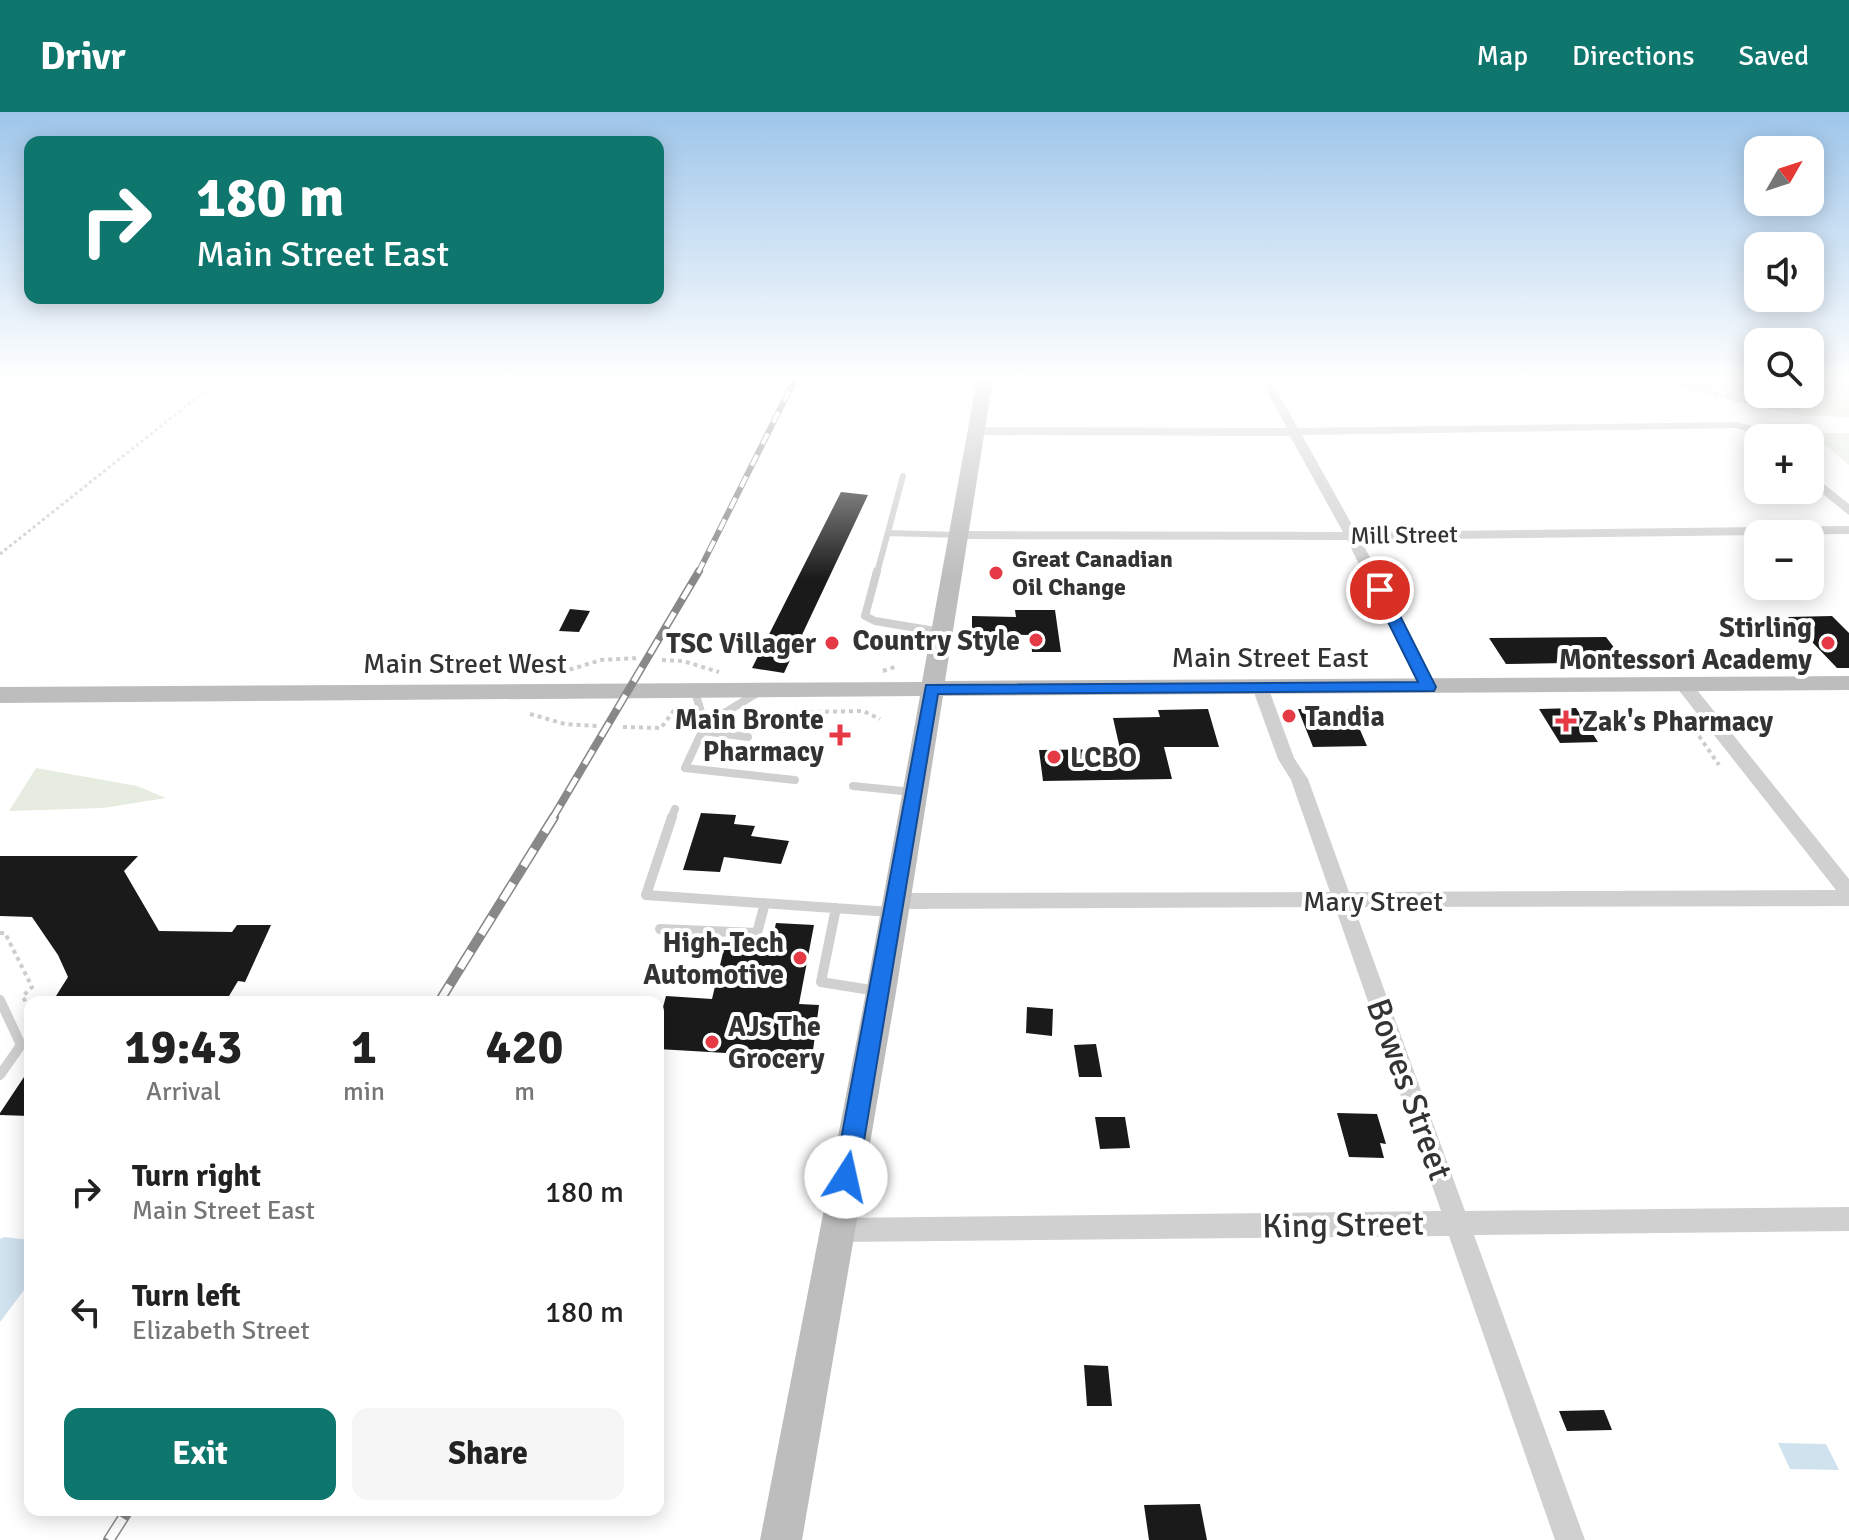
<!DOCTYPE html>
<html lang="en">
<head>
<meta charset="utf-8">
<style>
  body { margin:0; font-family:Signika,sans-serif; background:#f6f6f6; color:#222; height:100vh; display:flex; flex-direction:column; font-size:30px; white-space:nowrap }
  * { box-sizing:border-box; margin:0 }
  p { font-size:26px; color:#767676 }
  .icon { flex:none; width:44px; height:44px; fill:none; stroke:currentColor; stroke-width:2; stroke-linecap:round; stroke-linejoin:round }
  .map { position:relative; flex:1; overflow:hidden }
  .details { position:absolute; left:24px; top:884px; width:640px; height:520px; display:flex; flex-direction:column; background:#fff; border-radius:16px; box-shadow:0 4px 20px #0003 }
  .details>* { flex:none }
  .guide { position:absolute; left:24px; top:24px; width:640px; height:168px; border-radius:16px; box-shadow:0 4px 20px #0003; background:#0f766e; color:#fff; overflow:hidden }
  .needle { width:52px; rotate:51deg }
  .fabs { position:absolute; left:1744px; top:24px; display:grid; gap:16px }
  .fabs a { display:grid; place-items:center; width:80px; height:80px; border-radius:16px; background:#fff; box-shadow:0 4px 20px #0003; font-size:40px }
  .pin { position:absolute; display:grid; place-items:center; width:68px; height:68px; color:#fff; margin:-34px; border:4px solid #fff; border-radius:50%; box-shadow:0 2px 8px #0007 }
  .me { position:absolute; width:88px; margin:-44px; rotate:10deg; stroke-linejoin:round; filter:drop-shadow(0 0 6px #0008) }
  .turn { display:flex; align-items:center; gap:28px; height:168px; padding:0 40px; font-size:36px }
  .turn .icon { width:104px; height:104px; stroke-width:2.5 }
  .turn b { display:block; font-size:56px; line-height:68px }
  .eta { display:flex; justify-content:space-evenly; align-items:center; height:136px; text-align:center }
  .eta b { font-size:48px; font-weight:700; line-height:56px }
  .button { display:flex; gap:16px; margin-top:auto; padding:16px 40px }
  .button a { flex:1; height:92px; border-radius:16px; background:#0f766e; color:#fff; font-size:32px; font-weight:700; line-height:92px; text-align:center }
  .button a+a { background:#f6f6f6; color:#222 }
  ul { padding:0; list-style:none }
  li { display:flex; align-items:center; gap:24px; height:120px; padding:0 40px }
  li div { flex:1 }
  li b { display:block; font-size:30px }
  li em { font-style:normal }
  header { display:flex; align-items:center; gap:48px; box-sizing:border-box; height:112px; padding:0 40px; background:#0f766e; color:#fff }
  header strong { font-size:38px }
  nav { display:flex; gap:44px; margin-inline-start:auto; font-size:28px }
  .map>svg:first-child { display:block }
  .green { fill:#e6ecdf }
  .water { fill:#cfe2ee }
  .building { fill:#1a1a1a }
  .lines { fill:none; stroke-linecap:round; stroke-linejoin:round }
  .path-far1 { stroke:#cdcdcd; stroke-width:3; stroke-dasharray:3 3; stroke-linecap:butt }
  .path { stroke:#cdcdcd; stroke-width:4; stroke-dasharray:4 4; stroke-linecap:butt }
  .lane-far2 { stroke:#d0d0d0; stroke-width:6 }
  .lane-far1 { stroke:#d0d0d0; stroke-width:8 }
  .lane { stroke:#d0d0d0; stroke-width:10 }
  .street { fill:#d0d0d0; fill-rule:evenodd }
  .secondary { fill:#bdbdbd; fill-rule:evenodd }
  .rail-far3-casing { stroke:#888; stroke-width:6 }
  .rail-far2-casing { stroke:#888; stroke-width:8 }
  .rail-far1-casing { stroke:#888; stroke-width:10 }
  .rail-casing { stroke:#888; stroke-width:12 }
  .rail-far3 { stroke:#fff; stroke-width:4; stroke-dasharray:12; stroke-linecap:butt }
  .rail-far2 { stroke:#fff; stroke-width:5; stroke-dasharray:16; stroke-linecap:butt }
  .rail-far1 { stroke:#fff; stroke-width:7; stroke-dasharray:20; stroke-linecap:butt }
  .rail { stroke:#fff; stroke-width:9; stroke-dasharray:26; stroke-linecap:butt }
  .route { fill:#1a73e8; stroke:#114b97; stroke-width:2 }
  .poi-dot { fill:#e63946; stroke:#fff; stroke-width:3 }
  .labels { text-anchor:middle; stroke-width:8; stroke-linejoin:round; paint-order:stroke }
  .far-street-label { font-size:24px; fill:#333; stroke:#fff }
  .far-poi-label { font-size:24px; font-weight:bold; fill:#333; stroke:#fff; text-anchor:start }
  .poi-label { font-size:28px; font-weight:bold; fill:#333; stroke:#fff; text-anchor:end }
  .street-label { font-size:28px; fill:#333; stroke:#fff }
  .near-street-label { font-size:34px; fill:#333; stroke:#fff }
</style>
</head>
<body>
<header>
<strong>Drivr</strong>
<nav><a>Map</a><a>Directions</a><a>Saved</a></nav>
</header>
<div class="map">
<svg width="1849" height="1428" viewBox="0 0 1849 1428">
  <rect width="100%" height="100%" fill="#fff"/>
  <!-- green -->
  <path class="green" d="M1475,267H1758V282H1810V267H1849V305L1803,304L1681,276Z
    M1811,321H1849V353Z
    M36,656L137,674L166,686L103,696L9,699Z"/>
  <!-- water -->
  <path class="water" d="M4,1125L30,1128V1170L0,1210V1127Z
    M1778,1331L1826,1332L1839,1358L1790,1357Z"/>
  <!-- building -->
  <path class="building" d="M841,380L868,383L784,561L752,556Z
    M570,497L590,499L579,520L559,519Z
    M1015,498H1055L1061,540H1032L1031,523L972,522V504L1016,505Z
    M1832,504L1849,521V556H1837L1788,505Z
    M1606,525L1625,550L1506,552L1489,526Z
    M1576,596L1598,630L1560,631L1539,597Z
    M1208,597L1219,635H1164L1172,667L1043,669L1039,638L1120,637L1113,606L1160,605L1158,598Z
    M1298,597H1351L1367,634L1313,635Z
    M701,701L736,703L734,712L755,714L751,724L789,729L781,752L724,745L720,760L683,758Z
    M0,744H138L124,759L159,819L232,820L237,813H271L245,870L238,869L229,884H217L213,890H152L56,884L68,865L58,843L32,805L0,804Z
    M776,811L814,813L799,892L819,893L812,946L658,937V914L666,884L712,887L726,828H772Z
    M1027,895L1053,897L1052,924L1026,921Z
    M1096,932L1102,965H1079L1074,933Z
    M30,956V1004L0,1003V1001Z
    M1337,1001L1377,1002L1386,1032L1380,1031L1384,1046L1349,1045Z
    M1095,1005H1125L1130,1036L1100,1037Z
    M1084,1253L1108,1254L1112,1294H1087Z
    M1604,1298L1612,1318L1567,1319L1559,1299Z
    M1200,1392L1207,1428H1149L1144,1393Z"/>
  <g class="lines">
    <!-- path-far1 -->
    <path class="path-far1" d="M1663,267C1687,274 1793,310 1808,291L1807,282
      M1002,272L1056,267
      M1810,272H1849
      M0,442L220,267"/>
    <!-- path -->
    <path class="path" d="M662,548L683,549L719,560
      M883,559L895,555
      M562,560L601,548L639,546
      M674,599L688,600
      M753,601L863,599L880,607
      M530,602L565,612L598,614
      M623,615L661,616L675,597
      M1699,624L1719,653
      M0,821H5L32,875L23,884L30,902
      M225,890L227,887"/>
    <!-- lane-far2 -->
    <path class="lane-far2" d="M888,421L959,423
      M877,461L903,364"/>
    <!-- lane-far1 -->
    <path class="lane-far1" d="M877,459L865,504L875,509L941,520
      M695,580L705,613
      M757,581L705,613L685,656L795,668
      M703,619L748,625
      M853,674L913,680
      M671,707L675,697"/>
    <!-- lane -->
    <path class="lane" d="M672,705L646,783L891,800
      M836,796L821,870L877,879
      M660,817L757,821L765,791
      M0,888L21,933L0,963"/>
    <!-- street -->
    <path class="street" d="M1260,267H1270L1298,316L1737,310L1758,316L1770,326L1758,327L1750,320L1736,316L1302,323L1356,420L1849,414V422L1361,428L1436,575L1428,580L1420,575L1347,428L959,427L952,423L959,419L1343,420L1290,324L977,323L971,319L977,315L1287,316Z
      M1810,361L1849,392V403L1810,372Z
      M1683,567L1689,568L1849,767V794L1354,795L1465,1099L1849,1095V1119L1474,1123L1585,1428H1555L1449,1124L837,1130L828,1127L825,1118L828,1109L837,1106L1441,1099L1335,795L896,797L889,794L886,789L889,784L896,781L1330,780L1291,668L1278,647L1252,575L1260,570L1268,575L1294,646L1308,667L1349,780L1836,778L1677,576L1675,572L1677,568Z"/>
    <!-- secondary -->
    <path class="secondary" d="M977,267H993L945,569L1849,564V578L943,584L896,880L802,1428H760L866,880L920,584L0,591V575L922,570Z"/>
    <defs>
      <path id="rail-far3" d="M698,461L795,267"/>
      <path id="rail-far2" d="M552,707L699,459"/>
      <path id="rail-far1" d="M439,890L554,705"/>
      <path id="rail" d="M109,1428L128,1398"/>
    </defs>
    <!-- rail-far3 casing -->
    <use href="#rail-far3" class="rail-far3-casing"/>
    <!-- rail-far2 casing -->
    <use href="#rail-far2" class="rail-far2-casing"/>
    <!-- rail-far1 casing -->
    <use href="#rail-far1" class="rail-far1-casing"/>
    <!-- rail casing -->
    <use href="#rail" class="rail-casing"/>
    <!-- rail-far3 -->
    <use href="#rail-far3" class="rail-far3"/>
    <!-- rail-far2 -->
    <use href="#rail-far2" class="rail-far2"/>
    <!-- rail-far1 -->
    <use href="#rail-far1" class="rail-far1"/>
    <!-- rail -->
    <use href="#rail" class="rail"/>
  </g>
  <!-- sky -->
  <linearGradient id="sky" x2="0" y2="1"><stop stop-color="#9ec6ea"/><stop offset="0.57" stop-color="#fff"/><stop offset="1" stop-color="#fff" stop-opacity="0"/></linearGradient>
  <rect width="1849" height="467" fill="url(#sky)"/>
  <!-- route -->
  <path class="route" d="M1380,474L1387,478L1436,575L1434,579L938,582L858,1065L855,1073L846,1076L838,1073L834,1065L926,573L1418,570L1372,478Z"/>
  <!-- markers -->
  <g class="poi-dot">
    <circle cx="996" cy="461" r="8"/>
    <circle cx="1036" cy="528" r="8"/>
    <circle cx="832" cy="531" r="8"/>
    <circle cx="1828" cy="531" r="8"/>
    <circle cx="1289" cy="604" r="8"/>
    <path d="M1562 597h8v8h8v8h-8v8h-8v-8h-8v-8h8z"/>
    <path d="M836 611h8v8h8v8h-8v8h-8v-8h-8v-8h8z"/>
    <circle cx="1054" cy="645" r="8"/>
    <circle cx="800" cy="846" r="8"/>
    <circle cx="712" cy="930" r="8"/>
  </g>
  <g class="labels">
    <!-- far-street labels -->
    <g class="far-street-label">
      <text transform="translate(1404 423) rotate(-1)" y="8">Mill Street</text>
    </g>
    <!-- far-poi labels -->
    <g class="far-poi-label">
      <text x="1012" y="455">Great Canadian<tspan x="1012" dy="28">Oil Change</tspan></text>
    </g>
    <!-- poi labels -->
    <g class="poi-label">
      <text x="1812" y="525">Stirling<tspan x="1812" dy="32">Montessori Academy</tspan></text>
      <text x="1020" y="538">Country Style</text>
      <text x="816" y="541">TSC Villager</text>
      <text x="1305" y="614" text-anchor="start">Tandia</text>
      <text x="824" y="617">Main Bronte<tspan x="824" dy="32">Pharmacy</tspan></text>
      <text x="1582" y="619" text-anchor="start">Zak's Pharmacy</text>
      <text x="1070" y="655" text-anchor="start">LCBO</text>
      <text x="784" y="840">High-Tech<tspan x="784" dy="32">Automotive</tspan></text>
      <text x="728" y="924" text-anchor="start">AJs The<tspan x="728" dy="32">Grocery</tspan></text>
    </g>
    <!-- street labels -->
    <g class="street-label">
      <text x="1270" y="555">Main Street East</text>
      <text x="465" y="561">Main Street West</text>
      <text x="1373" y="799">Mary Street</text>
    </g>
    <!-- near-street labels -->
    <g class="near-street-label">
      <text transform="translate(1410 977) rotate(70)" y="12">Bowes Street</text>
      <text transform="translate(1343 1112) rotate(-1)" y="12">King Street</text>
    </g>
  </g>
</svg>
<div class="fabs">
<a><svg class="needle" viewBox="-14 -14 28 28"><path d="M0-13l5 13h-10z" fill="#e53935"/><path d="M0 13l5-13h-10z" fill="#767676"/></svg></a>
<a><svg class="icon" aria-label="sound" viewBox="0 0 24 24"><path d="M4 9h4l5-4v14l-5-4H4zM17 9q2 3 0 6"/></svg></a>
<a><svg class="icon" aria-label="search" viewBox="0 0 24 24"><circle cx="10" cy="10" r="6"/><path d="M15 15l6 6"/></svg></a>
<a>+</a>
<a>−</a>
</div>
<div class="pin" style="left:1380px;top:478px;background:#d93025"><svg class="icon" aria-label="arrive" viewBox="0 0 24 24"><path d="M6 21V4h12l-3 4 3 4H6"/></svg></div>
<svg class="me" style="left:846px;top:1065px" viewBox="-20 -20 40 40"><circle r="19" fill="#fff"/><path d="M0-13L10 11 0 6-10 11z" fill="#1a73e8"/></svg>
<div class="guide">
<div class="turn"><svg class="icon" aria-label="right" viewBox="0 0 24 24"><path d="M7 20v-9h11M14 6l5 5-5 5"/></svg><div><b>180 m</b>Main Street East</div></div>
</div>
<section class="details">
<div class="eta">
<div><b>19:43</b><p>Arrival</p></div>
<div><b>1</b><p>min</p></div>
<div><b>420</b><p>m</p></div>
</div>
<ul>
<li><svg class="icon" aria-label="right" viewBox="0 0 24 24"><path d="M7 20v-9h11M14 6l5 5-5 5"/></svg><div><b>Turn right</b><p>Main Street East</p></div><em>180 m</em></li>
<li><svg class="icon" aria-label="left" viewBox="0 0 24 24"><path d="M17 20v-9H6M10 6l-5 5 5 5"/></svg><div><b>Turn left</b><p>Elizabeth Street</p></div><em>180 m</em></li>
</ul>
<div class="button"><a>Exit</a><a>Share</a></div>
</section>
</div>
</body>
</html>
